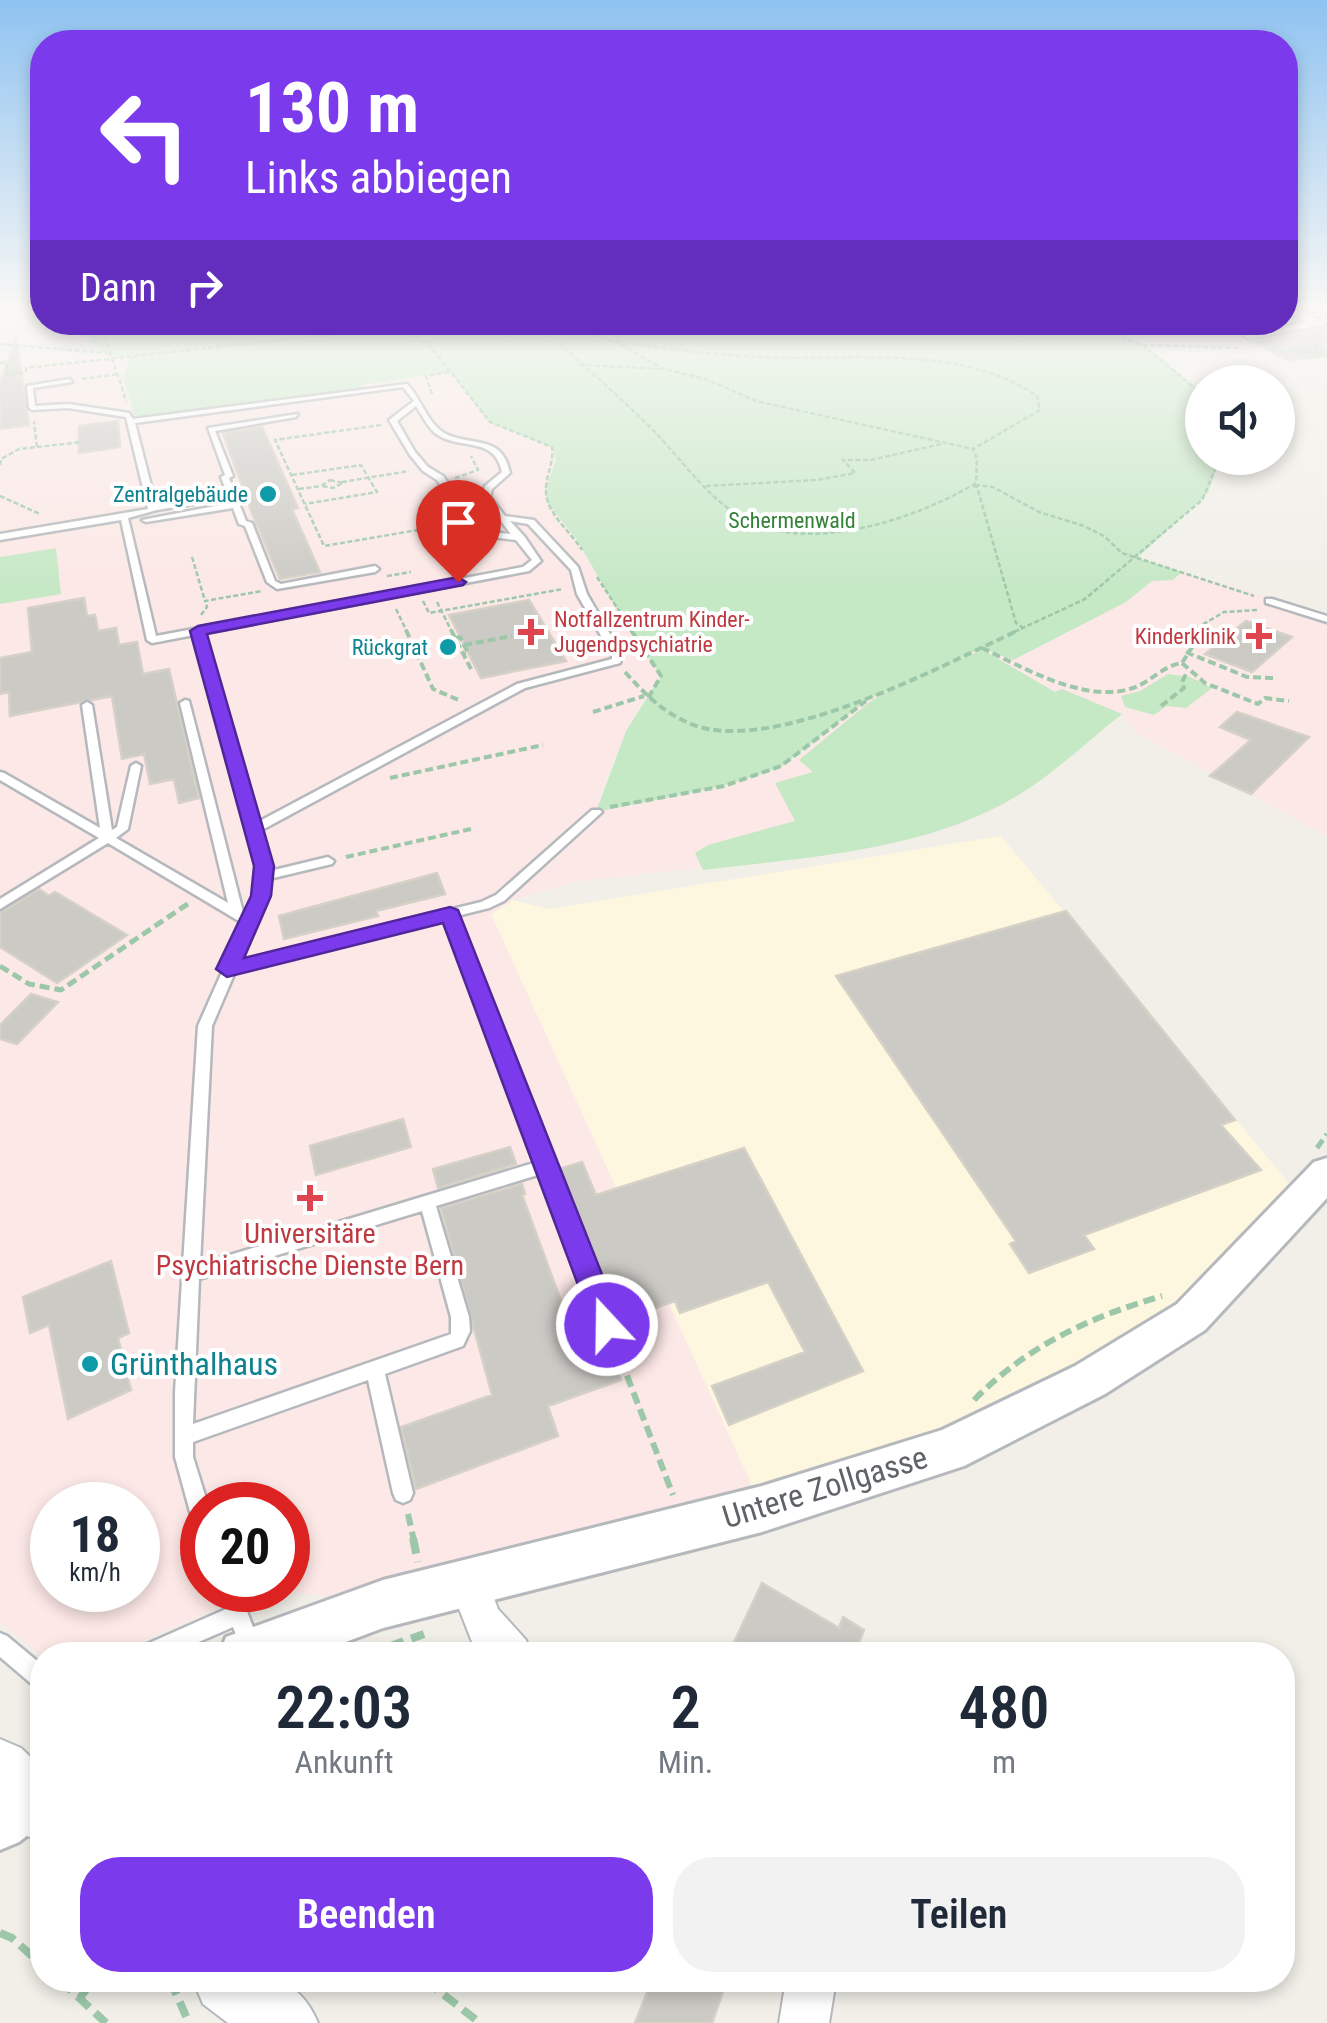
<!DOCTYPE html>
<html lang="de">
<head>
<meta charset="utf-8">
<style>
  body { margin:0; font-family:"Roboto Condensed",sans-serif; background:#f2f2f3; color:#1f2937; height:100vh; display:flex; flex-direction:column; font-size:38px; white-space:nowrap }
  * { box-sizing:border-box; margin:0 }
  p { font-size:32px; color:#747a83 }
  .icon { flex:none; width:55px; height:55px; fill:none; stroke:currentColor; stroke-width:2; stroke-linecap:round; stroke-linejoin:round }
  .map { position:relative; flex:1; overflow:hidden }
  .side { position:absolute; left:30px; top:1642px; width:1265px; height:350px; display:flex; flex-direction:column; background:#fff; border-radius:40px; box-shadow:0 5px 15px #0003 }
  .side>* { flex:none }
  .guide { position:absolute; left:30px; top:30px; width:1268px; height:305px; border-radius:40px; box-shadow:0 5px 15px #0003; background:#7c3aed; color:#fff; overflow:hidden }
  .buttons { position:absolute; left:1185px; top:365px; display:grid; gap:20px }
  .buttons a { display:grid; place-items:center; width:110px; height:110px; border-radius:50%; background:#fff; box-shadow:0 5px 15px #0003; font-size:50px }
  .speed { position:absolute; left:30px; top:1482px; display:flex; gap:20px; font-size:50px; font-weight:700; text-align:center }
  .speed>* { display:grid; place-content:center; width:130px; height:130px; border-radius:50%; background:#fff; box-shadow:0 5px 15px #0003; line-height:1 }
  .speed small { font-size:25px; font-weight:400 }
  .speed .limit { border:15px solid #d22; background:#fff; color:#111 }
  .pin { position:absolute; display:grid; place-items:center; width:85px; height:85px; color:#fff; margin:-102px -42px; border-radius:50% 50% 50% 0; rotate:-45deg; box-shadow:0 0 10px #0007 }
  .pin .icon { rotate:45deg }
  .me { position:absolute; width:110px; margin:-55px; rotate:339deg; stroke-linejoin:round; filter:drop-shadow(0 0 8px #0008) }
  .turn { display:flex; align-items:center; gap:35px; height:210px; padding:0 50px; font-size:45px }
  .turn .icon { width:130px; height:130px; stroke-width:2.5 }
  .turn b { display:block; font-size:70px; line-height:85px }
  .then { display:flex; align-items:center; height:95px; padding:0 50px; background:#0003; gap:20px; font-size:38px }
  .eta { display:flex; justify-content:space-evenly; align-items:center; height:170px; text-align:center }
  .eta b { font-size:60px; font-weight:600; line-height:70px }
  .cta { display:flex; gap:20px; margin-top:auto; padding:20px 50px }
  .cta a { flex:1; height:115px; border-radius:40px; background:#7c3aed; color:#fff; font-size:40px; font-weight:600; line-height:115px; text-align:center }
  .cta a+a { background:#f2f2f3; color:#1f2937 }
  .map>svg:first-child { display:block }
  .commercial { fill:#fef7e0 }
  .medical { fill:#fce8e6; fill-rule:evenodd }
  .green { fill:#c5e8c5 }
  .building { fill:#cccac5; stroke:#d6d1c6; stroke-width:2.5 }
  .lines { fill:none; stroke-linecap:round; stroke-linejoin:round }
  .service-casing { stroke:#b5b8bc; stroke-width:5 }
  .minor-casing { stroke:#b5b8bc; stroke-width:4 }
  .tertiary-casing { stroke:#b5b8bc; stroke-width:6 }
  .secondary-casing { stroke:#b6babf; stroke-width:4 }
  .path-far4 { stroke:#9cc7a9; stroke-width:2.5; stroke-dasharray:5 2.5; stroke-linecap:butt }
  .path-far3 { stroke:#9cc7a9; stroke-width:4; stroke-dasharray:8 4; stroke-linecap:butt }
  .path-far2 { stroke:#9cc7a9; stroke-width:5; stroke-dasharray:10 5; stroke-linecap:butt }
  .path-far1 { stroke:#9cc7a9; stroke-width:6; stroke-dasharray:12 6; stroke-linecap:butt }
  .path { stroke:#9cc7a9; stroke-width:8; stroke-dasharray:16 8; stroke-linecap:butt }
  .service { fill:#fff; fill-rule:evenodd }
  .minor { fill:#fff; fill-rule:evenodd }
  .tertiary { fill:#fff; fill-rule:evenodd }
  .secondary { fill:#fff; fill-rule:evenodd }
  .route { fill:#7c3aed; stroke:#51269a; stroke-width:2.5 }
  .culture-dot { fill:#0f9aa8; stroke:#fff; stroke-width:4 }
  .health-dot { fill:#e0444e; stroke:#fff; stroke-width:4 }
  .labels { text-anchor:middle; stroke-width:8; stroke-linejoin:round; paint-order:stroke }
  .far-culture-label { font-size:22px; fill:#0d838f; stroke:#fff; text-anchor:end }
  .far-park-label { font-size:22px; fill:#348238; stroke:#fff }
  .far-health-label { font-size:22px; fill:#be3a42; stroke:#fff; text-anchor:start }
  .health-label { font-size:28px; fill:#be3a42; stroke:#fff }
  .near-culture-label { font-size:32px; fill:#0d838f; stroke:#fff; text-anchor:start }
  .near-street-label { font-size:32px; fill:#5f6368; stroke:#fff }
</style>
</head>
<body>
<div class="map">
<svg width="1327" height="2023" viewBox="0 0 1327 2023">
  <rect width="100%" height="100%" fill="#f1efe8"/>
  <!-- commercial -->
  <path class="commercial" d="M1001,836L1302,1199L1096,1377L762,1509L490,915L513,900L548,909Z"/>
  <!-- medical -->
  <path class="medical" d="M106,354L131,356L128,371L138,416L361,389V385L451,372L490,422L552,447L556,460L545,490L548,504L577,540L630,632L661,676L637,711L605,780L597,810L724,786L764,774L798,757L869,699L982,648L1013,660L1126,602L1152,581L1173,580L1182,572L1327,614V836L1136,733L1122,714L1019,795L954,827L842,852L572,882L513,900L491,914L750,1481L735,1515L383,1602L276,1591L245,1596L111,1655L42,1656L0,1623V360L19,358L21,365ZM52,1505H138V1590H52ZM202,1505H288V1590H202Z"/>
  <!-- green -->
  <path class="green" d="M82,323H1098L1143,345L1201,391L1202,458H1220L1208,493L1137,558L1182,572L1173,580L1152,581L1126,602L1013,660L982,648L953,662L983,650L1055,692L1062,689L1122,714C1089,740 1056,772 1020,794C928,851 808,857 703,870L695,853L708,845L795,821L775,783L813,772L799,760L872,700L891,690L869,699L781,767L724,786L596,812L626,731L661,676L630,632L577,540L548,504L545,490L556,460L552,447L490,422L451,372L362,385L361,389L138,416L134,415L123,377L131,356L110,357L91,343Z
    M56,548L61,594L0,604V557Z
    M1168,674L1190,677L1212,688L1186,708L1167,706L1154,715L1125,707L1121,696L1140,691Z"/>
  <!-- building -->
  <path class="building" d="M1327,327V341L1322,342L1327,356L1287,360L1253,342Z
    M16,338L29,425L0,429V383Z
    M118,421L120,447L79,453V426Z
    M262,427L298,508L292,509L320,572L280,579L253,516L223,433Z
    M84,598L87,616L95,615L98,631L116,628L119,645L137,642L143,674L169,669L199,798L179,803L174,779L150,784L144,754L122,759L112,696L10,716L9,692L0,694V658L32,652L28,608Z
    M529,600L566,661L481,678L449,615Z
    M1246,621L1292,637L1252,672L1205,654Z
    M1237,712L1309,737L1251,794L1210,776L1251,740L1220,727Z
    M437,873L445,894L376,911L378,916L284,939L279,916Z
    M39,889L49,896L55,892L127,935L57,983L0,947V913Z
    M1066,911L1235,1120L1221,1125L1261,1170L1084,1235L1094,1249L1029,1273L1010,1244L1016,1241L836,976Z
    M31,994L58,1002L17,1044L0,1039V1025Z
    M403,1119L411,1147L316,1175L310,1146Z
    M510,1147L516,1164L438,1188L433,1169Z
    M744,1148L863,1371L729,1425L712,1386L805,1352L768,1282L680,1313L675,1301L619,1321L559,1169L582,1162L596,1195Z
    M522,1184L525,1194L522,1195L574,1336L596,1329L604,1336L621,1380L548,1406L558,1436L416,1489L401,1427L492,1395L441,1208Z
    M111,1261L129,1333L118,1338L131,1390L68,1419L49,1325L30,1333L23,1297Z
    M762,1583L839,1628L843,1617L864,1630L854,1655H728Z
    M652,1980H727L712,2023H635Z"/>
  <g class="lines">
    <defs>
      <path id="service" d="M1327,310V314L1311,317L1308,315Z
        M70,379L72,382L33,388L35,406L68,404L129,413L133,419L407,384C421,398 427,424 446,434C473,447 502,434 510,473L492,489L490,497L505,516L534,520L578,567L587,594L622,655L620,663L525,688L260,831L270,871L328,857L334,861L332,864L269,879L264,905L240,961L481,902L496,895L592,810H600L602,812L504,901L489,908L457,916L616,1325L613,1331L607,1333L601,1331L541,1174L436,1206L469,1317L470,1331L463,1346L385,1374L413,1493L410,1500L403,1503L396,1500L393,1493L368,1380L193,1442V1457L208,1505H202V1529L195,1526L192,1519L175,1457V1392L198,1026L222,972L220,969L225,965L244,924L108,843L0,909V899L99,838L0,780V772L4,773L100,828L82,705L87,702L92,705L112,830L117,827L131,766L136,763L141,766L128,829L116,838L228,903L180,703L185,700L189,701L243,912L248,915L256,885L258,866L194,635L152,643L147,640L121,520L0,540V534L148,509L126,417L68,408L32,410L29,408L27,386ZM403,387L414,401L389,420L410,455L423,471L437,480L475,535L516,540L532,560L523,567L156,636L128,518L157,510L229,498L231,503L142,520L146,522L233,508L239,524L245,526L267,582L277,589L375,572L379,569L375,566L281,584L275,581L252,523L246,521L229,478L233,476L215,431L296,417L298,414L208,428L225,475L221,477L227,493L156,505L135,423ZM416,406C422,415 427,426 435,433C458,451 495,435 502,472L485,486L482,497L511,534L481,531L443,476L428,467L415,452L397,421ZM510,521L528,524L571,570L577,594L612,655V659L517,684L258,822L203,633L529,571L541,561L524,536ZM446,919L537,1162L200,1264L212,1026L235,972ZM422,1211L451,1317V1334L193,1424L199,1279Z
        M1266,599H1272L1327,616V622L1266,603Z
        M219,1590H239L260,1646L257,1653H243L233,1627L169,1655H135L138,1648L226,1609Z
        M0,1633L7,1636L42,1665V1688L34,1686L0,1657Z"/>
      <path id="minor" d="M1291,305H1303L1300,310L1326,324L1249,339L1243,335L1307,322L1288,313Z
        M469,1563L483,1569L498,1609L526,1640L532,1655H480L474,1647L449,1583L455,1569Z
        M786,1980H836L829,2023H779Z"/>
      <path id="tertiary" d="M1327,1158V1198L1205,1330L1105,1394L964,1466L762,1532L383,1628L311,1655H219L226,1637L383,1580L762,1486L942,1430L1075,1366L1177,1304L1314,1162Z
        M42,1764V1824L19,1842L0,1850V1790Z"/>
      <path id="secondary" d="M0,1739L21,1748L42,1768V1842L20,1833L0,1812Z
        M193,1980C249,1980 293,1963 318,2023H228L203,2004Z"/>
    </defs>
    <!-- service casing -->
    <use href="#service" class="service-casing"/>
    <!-- minor casing -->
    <use href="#minor" class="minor-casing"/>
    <!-- tertiary casing -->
    <use href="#tertiary" class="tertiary-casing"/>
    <!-- secondary casing -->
    <use href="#secondary" class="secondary-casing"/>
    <!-- path-far4 -->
    <path class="path-far4" d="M102,322C107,351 119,374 126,402
      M259,322L310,327L388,326
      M398,322L432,348L490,422L552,447C554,462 547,473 546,487C544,513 570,530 582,550
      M537,322C574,358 613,390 650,427C678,455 702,491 736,514C801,558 915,520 976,483L977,459L973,449L1040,410L1037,396C959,343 851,361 761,357C712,355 664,348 616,342
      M542,322L616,342L662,368L708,380L756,401L973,449
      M1087,322L1143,345L1202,394
      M0,344L107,353
      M1143,345L1240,348
      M1271,350L1320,353L1314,346L1317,344
      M0,363L6,362L8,375L23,373
      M580,365L662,369
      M26,372V368L445,322
      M82,379L119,374
      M432,394L426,376L450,372
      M381,425L275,440L324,546L453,524
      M37,447L82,442
      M0,465L1,459L19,449L37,447L34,421
      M292,475L361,465L377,492L305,504
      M455,478L478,470L471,456
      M330,480L343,483L333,488L321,486Z
      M342,482L409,471
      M975,485L993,487L1039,512L1084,526L1104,536L1122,553L1254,596
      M706,486L817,480L855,473L843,460H871L941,444
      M973,486L977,487L1016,623L1025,629
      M299,489L321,486
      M0,496L40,514
      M192,557L205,601
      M387,576L411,572
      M597,577L633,632
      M423,601L429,613L563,589
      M437,602L452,632
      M396,609L407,632
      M201,615L207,607L205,601L262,591
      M1014,632L1085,599L1202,500L1220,458
      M1190,632L1224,612L1258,610"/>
    <!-- path-far3 -->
    <path class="path-far3" d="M406,630L433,689L461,701
      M451,630L472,671
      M631,630L661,676L648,698
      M456,638L460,637L468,653L463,654
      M464,645L512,636
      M982,648C1025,668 1084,704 1133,688C1151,682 1162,666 1182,663L1196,641L1190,632L1194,630
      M1186,652L1247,677L1273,678
      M1182,663L1205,683L1258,704L1265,698L1289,701
      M625,672C645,694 662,712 691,724C772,757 943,665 1019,630
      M1161,706L1184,688L1182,682L1187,672
      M593,712L644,696
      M390,778L543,745
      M610,807L724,786L781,766L866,701
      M346,857L471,829"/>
    <!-- path-far2 -->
    <path class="path-far2" d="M0,966L29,984L61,990L189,903
      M1317,1148L1327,1134"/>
    <!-- path-far1 -->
    <path class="path-far1" d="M614,1342L673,1495
      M974,1400C1027,1346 1090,1317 1162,1296
      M408,1514L414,1541"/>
    <!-- path -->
    <path class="path" d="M413,1538L418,1562
      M366,1655L424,1634
      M0,1933L12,1938L42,1965
      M60,1980L106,2023
      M170,1980L189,2023
      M425,1980L480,2023
      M80,1998L93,1980"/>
    <!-- service -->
    <use href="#service" class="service"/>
    <!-- minor -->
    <use href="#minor" class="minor"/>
    <!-- tertiary -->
    <use href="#tertiary" class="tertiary"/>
    <!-- secondary -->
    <use href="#secondary" class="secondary"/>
  </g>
  <!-- sky -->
  <linearGradient id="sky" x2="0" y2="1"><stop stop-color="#8fc3f1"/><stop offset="0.52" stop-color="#f9f8f5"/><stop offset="1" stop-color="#f9f8f5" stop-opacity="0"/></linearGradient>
  <rect width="1327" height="589" fill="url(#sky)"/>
  <!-- route -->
  <path class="route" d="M458,577L466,582L463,585L207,634L274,866L271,896L244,958L450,907L458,910L622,1325L617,1334L607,1338L597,1334L593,1325L443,923L227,977L216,969L251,896L254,866L190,631L198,626Z"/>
  <!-- markers -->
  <g class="culture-dot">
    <circle cx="268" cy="494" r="10"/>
    <circle cx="448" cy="647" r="10"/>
    <circle cx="90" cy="1364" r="10"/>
  </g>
  <g class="health-dot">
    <path d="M526 617h10v10h10v10h-10v10h-10v-10h-10v-10h10z"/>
    <path d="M1254 621h10v10h10v10h-10v10h-10v-10h-10v-10h10z"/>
    <path d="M305 1183h10v10h10v10h-10v10h-10v-10h-10v-10h10z"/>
  </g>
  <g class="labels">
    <!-- far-culture labels -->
    <g class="far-culture-label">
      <text x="248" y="502">Zentralgebäude</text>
      <text x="428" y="655">Rückgrat</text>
    </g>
    <!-- far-park labels -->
    <g class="far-park-label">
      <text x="792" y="528">Schermenwald</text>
    </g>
    <!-- far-health labels -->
    <g class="far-health-label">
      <text x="554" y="627">Notfallzentrum Kinder-<tspan x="554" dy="25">Jugendpsychiatrie</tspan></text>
      <text x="1236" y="644" text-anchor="end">Kinderklinik</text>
    </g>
    <!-- health labels -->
    <g class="health-label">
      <text x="310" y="1243">Universitäre<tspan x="310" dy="32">Psychiatrische Dienste Bern</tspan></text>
    </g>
    <!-- near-culture labels -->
    <g class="near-culture-label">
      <text x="110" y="1375">Grünthalhaus</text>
    </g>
    <!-- near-street labels -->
    <g class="near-street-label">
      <text transform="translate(825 1487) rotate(-17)" y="11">Untere Zollgasse</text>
    </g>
  </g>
</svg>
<div class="buttons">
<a><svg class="icon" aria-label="sound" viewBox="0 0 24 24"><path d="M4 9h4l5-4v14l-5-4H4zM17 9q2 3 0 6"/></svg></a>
</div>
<div class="speed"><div>18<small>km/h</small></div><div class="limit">20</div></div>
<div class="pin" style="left:458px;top:582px;background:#d93025"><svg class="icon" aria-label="arrive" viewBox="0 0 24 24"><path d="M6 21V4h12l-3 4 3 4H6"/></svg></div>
<svg class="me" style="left:607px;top:1325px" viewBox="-20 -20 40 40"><circle r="17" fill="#7c3aed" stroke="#fff" stroke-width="3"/><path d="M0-11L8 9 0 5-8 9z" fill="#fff"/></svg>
<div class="guide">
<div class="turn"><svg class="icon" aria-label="left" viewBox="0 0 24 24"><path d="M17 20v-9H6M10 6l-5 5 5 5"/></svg><div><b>130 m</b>Links abbiegen</div></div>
<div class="then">Dann<svg class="icon" aria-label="right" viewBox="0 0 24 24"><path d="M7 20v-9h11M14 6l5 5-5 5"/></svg></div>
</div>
<section class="side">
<div class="eta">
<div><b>22:03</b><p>Ankunft</p></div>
<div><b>2</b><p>Min.</p></div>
<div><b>480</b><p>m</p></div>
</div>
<div class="cta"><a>Beenden</a><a>Teilen</a></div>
</section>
</div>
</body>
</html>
